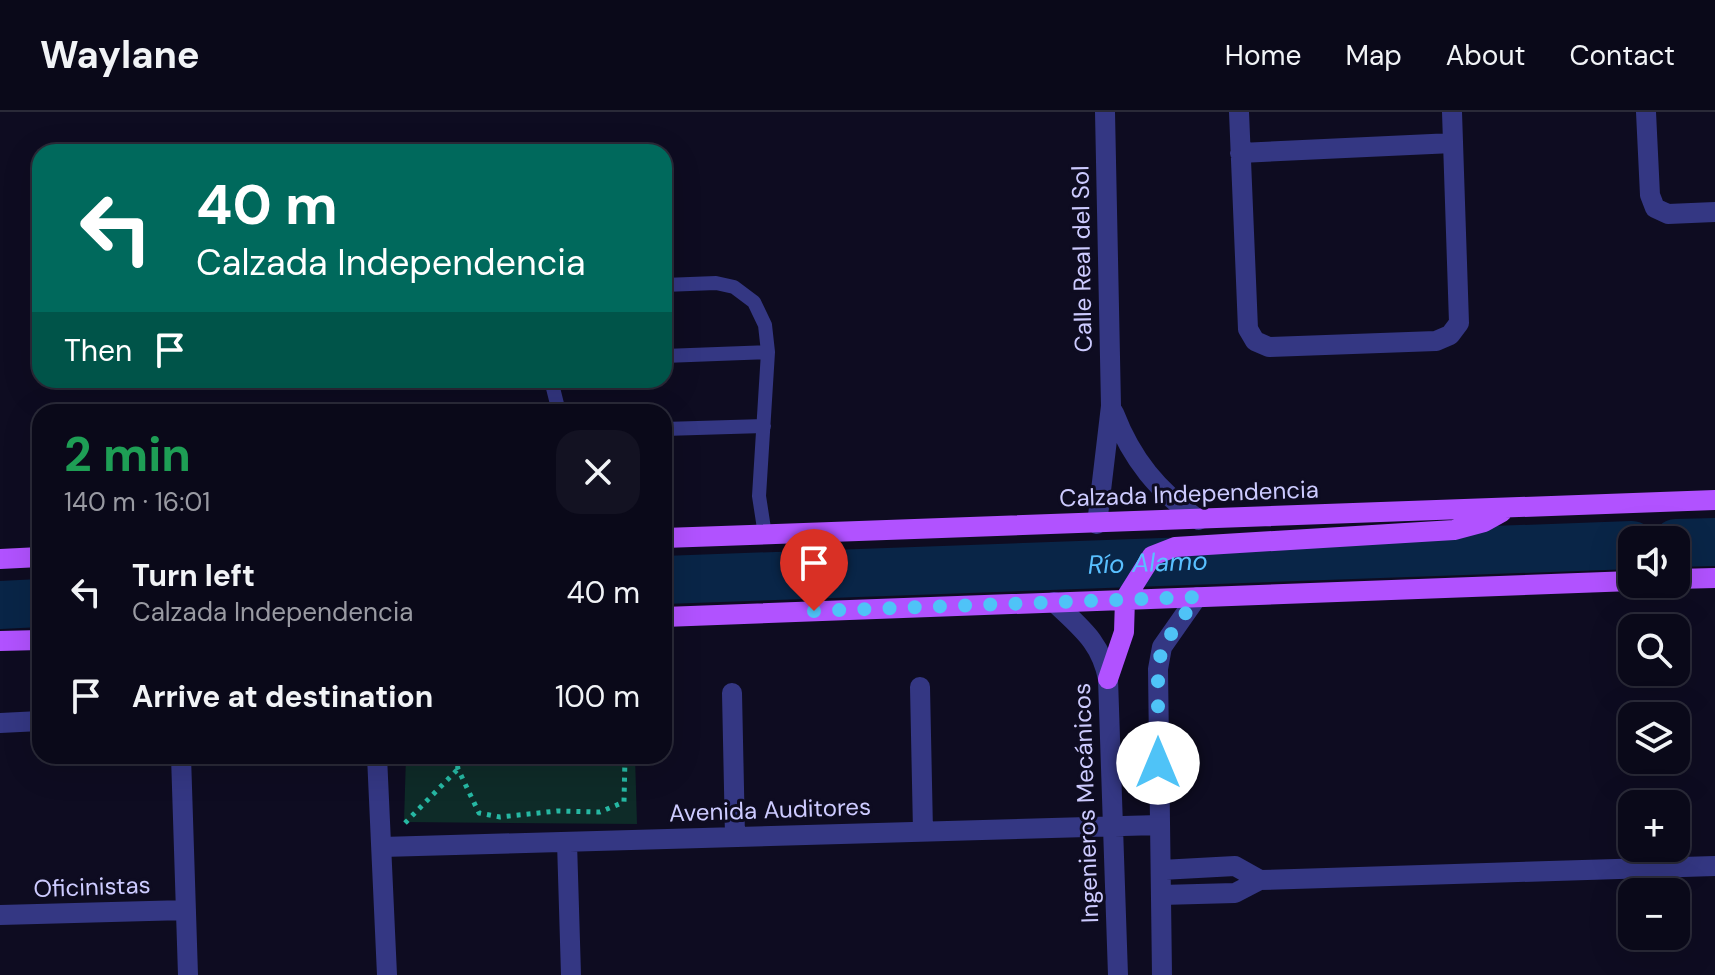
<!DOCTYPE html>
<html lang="en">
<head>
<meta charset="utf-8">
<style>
  body { margin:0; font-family:"DM Sans",sans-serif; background:#131222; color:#f1f3f6; height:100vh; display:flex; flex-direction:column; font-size:30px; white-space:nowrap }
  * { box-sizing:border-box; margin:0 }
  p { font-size:26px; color:#999aa2 }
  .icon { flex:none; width:44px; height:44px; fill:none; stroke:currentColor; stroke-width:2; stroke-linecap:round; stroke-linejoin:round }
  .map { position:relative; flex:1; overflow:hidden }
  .side { position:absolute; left:32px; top:292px; width:640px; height:360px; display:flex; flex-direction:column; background:#0a0919; border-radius:24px; box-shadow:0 8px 32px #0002,0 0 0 2px #2a2a38 }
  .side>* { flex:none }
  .top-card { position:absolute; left:32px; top:32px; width:640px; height:244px; border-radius:24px; box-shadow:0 8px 32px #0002,0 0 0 2px #2a2a38; background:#00695c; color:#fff; overflow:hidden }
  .tools { position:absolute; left:1618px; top:414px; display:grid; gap:16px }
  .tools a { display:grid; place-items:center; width:72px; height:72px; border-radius:16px; background:#0a0919; box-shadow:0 8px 32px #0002,0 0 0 2px #2a2a38; font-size:40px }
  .pin { position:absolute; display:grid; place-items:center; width:68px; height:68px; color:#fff; margin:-82px -34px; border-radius:50% 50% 50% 0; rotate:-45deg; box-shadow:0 0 8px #0007 }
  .pin .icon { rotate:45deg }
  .me { position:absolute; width:88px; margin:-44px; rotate:0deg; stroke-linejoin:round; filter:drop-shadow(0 0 6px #0008) }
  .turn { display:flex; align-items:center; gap:28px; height:168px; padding:0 32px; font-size:36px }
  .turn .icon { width:104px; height:104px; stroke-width:2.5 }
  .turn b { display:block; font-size:56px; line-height:68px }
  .then { display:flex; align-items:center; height:76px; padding:0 32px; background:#0003; gap:16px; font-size:30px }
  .round { display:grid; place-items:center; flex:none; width:84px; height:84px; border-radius:24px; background:#131222 }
  .summary { display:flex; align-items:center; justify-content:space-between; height:136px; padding:0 32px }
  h1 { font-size:48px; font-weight:700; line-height:60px; color:#1e9e55 }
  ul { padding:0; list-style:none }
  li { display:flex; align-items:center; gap:24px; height:104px; padding:0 32px }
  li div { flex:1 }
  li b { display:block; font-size:30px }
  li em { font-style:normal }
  header { display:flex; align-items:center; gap:48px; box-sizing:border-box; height:112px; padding:0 40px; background:#0a0919; border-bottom:2px solid #2a2a38 }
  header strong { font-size:38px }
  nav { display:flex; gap:44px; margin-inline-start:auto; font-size:28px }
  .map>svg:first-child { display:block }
  .green { fill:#0e2b28 }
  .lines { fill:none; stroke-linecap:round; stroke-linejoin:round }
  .river { stroke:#092547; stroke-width:48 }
  .path { stroke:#26b8a3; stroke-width:5; stroke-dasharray:4 6; stroke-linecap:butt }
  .service { stroke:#343783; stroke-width:14 }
  .minor { stroke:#343783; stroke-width:20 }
  .primary { stroke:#b152ff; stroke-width:20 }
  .route { stroke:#4fc3f7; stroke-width:14; stroke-dasharray:0 25.2 }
  .labels { text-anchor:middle; stroke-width:6; stroke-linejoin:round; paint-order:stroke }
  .street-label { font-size:24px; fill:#cdcbff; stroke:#0e0c21 }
  .water-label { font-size:26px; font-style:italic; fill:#59c0ff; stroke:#0e0c21 }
</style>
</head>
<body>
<header>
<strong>Waylane</strong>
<nav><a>Home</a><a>Map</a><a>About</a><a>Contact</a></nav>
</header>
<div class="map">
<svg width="1715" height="863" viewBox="0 0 1715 863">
  <rect width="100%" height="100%" fill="#0e0c21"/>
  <!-- green -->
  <path class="green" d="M406,644H635L637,712L404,710Z"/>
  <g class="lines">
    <!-- river -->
    <g class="river">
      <path d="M1676,431L1715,430"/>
      <path id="s1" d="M664,468L1632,433"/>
      <path d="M0,493L40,491"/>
    </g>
    <!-- path -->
    <path class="path" d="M456,644L458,657L479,701L500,705L557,699L600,700L624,690L625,644
      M405,711L458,657"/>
    <!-- service -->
    <path class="service" d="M664,173L716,171L734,175L754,190L765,213L768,240L759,384L765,423
      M664,244L768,240
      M551,268L559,300
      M664,317L764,314"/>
    <!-- minor -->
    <path class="minor" d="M1239,0L1248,217L1255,229L1269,235L1436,229L1450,223L1459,211L1452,0
      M1646,0L1650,83L1655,96L1668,102L1715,100
      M1240,41L1453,31
      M1114,301C1132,348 1158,379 1199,408
      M1097,412L1111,294L1105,0
      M1054,490C1081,516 1101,530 1108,567L1118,863
      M920,575L923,719
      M732,581L735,724
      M0,611L40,609
      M181,644L188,863
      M377,644L387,863
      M567,730L571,863
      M382,735L1159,713
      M1161,758L1235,754L1260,768
      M1161,783L1235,781L1260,768L1715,754
      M0,803L186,798
      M1162,863L1158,557L1162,535L1197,485"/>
    <!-- primary -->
    <path class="primary" d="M664,426L1715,388
      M0,447L40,445
      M1676,467L1715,466
      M664,505L1632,469
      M0,529L40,528
      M1108,567L1124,520L1125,487L1152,444L1175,435L1454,418L1484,410L1502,400"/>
  </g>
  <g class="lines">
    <!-- route -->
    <path class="route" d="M814,499L1197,485L1162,535L1158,557V651"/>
  </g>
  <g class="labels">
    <!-- street labels -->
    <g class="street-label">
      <text transform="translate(1082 147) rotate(-91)" y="8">Calle Real del Sol</text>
      <text transform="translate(1189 382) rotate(-2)" y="8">Calzada Independencia</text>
      <text transform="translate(1086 691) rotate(-92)" y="8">Ingenieros Mecánicos</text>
      <text transform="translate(770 698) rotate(-2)" y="8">Avenida Auditores</text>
      <text transform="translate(92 775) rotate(-2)" y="8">Oficinistas</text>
    </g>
    <!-- water labels -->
    <g class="water-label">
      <text dy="9" stroke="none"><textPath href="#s1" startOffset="484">Río Alamo</textPath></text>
    </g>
  </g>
</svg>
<div class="tools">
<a><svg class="icon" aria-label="sound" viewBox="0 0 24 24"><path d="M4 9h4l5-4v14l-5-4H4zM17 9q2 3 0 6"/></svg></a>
<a><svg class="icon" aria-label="search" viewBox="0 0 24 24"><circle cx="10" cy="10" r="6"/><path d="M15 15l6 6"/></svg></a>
<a><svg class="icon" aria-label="layers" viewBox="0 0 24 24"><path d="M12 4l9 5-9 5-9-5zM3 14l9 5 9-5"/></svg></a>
<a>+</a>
<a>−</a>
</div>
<div class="pin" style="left:814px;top:499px;background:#d93025"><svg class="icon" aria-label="arrive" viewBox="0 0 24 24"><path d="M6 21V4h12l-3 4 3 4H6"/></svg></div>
<svg class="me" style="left:1158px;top:651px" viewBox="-20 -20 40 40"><circle r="19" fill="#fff"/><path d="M0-13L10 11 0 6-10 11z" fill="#4fc3f7"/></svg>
<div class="top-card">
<div class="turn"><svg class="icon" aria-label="left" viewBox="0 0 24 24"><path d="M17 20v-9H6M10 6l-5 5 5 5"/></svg><div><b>40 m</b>Calzada Independencia</div></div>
<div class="then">Then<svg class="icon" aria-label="arrive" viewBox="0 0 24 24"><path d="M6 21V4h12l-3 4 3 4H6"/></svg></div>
</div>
<section class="side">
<div class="summary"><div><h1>2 min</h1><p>140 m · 16:01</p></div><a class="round"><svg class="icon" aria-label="close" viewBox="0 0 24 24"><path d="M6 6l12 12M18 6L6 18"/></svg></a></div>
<ul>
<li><svg class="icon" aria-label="left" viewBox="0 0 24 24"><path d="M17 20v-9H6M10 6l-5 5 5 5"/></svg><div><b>Turn left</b><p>Calzada Independencia</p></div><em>40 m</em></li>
<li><svg class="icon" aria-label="arrive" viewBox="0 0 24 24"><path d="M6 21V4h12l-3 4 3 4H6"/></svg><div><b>Arrive at destination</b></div><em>100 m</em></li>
</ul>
</section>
</div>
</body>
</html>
